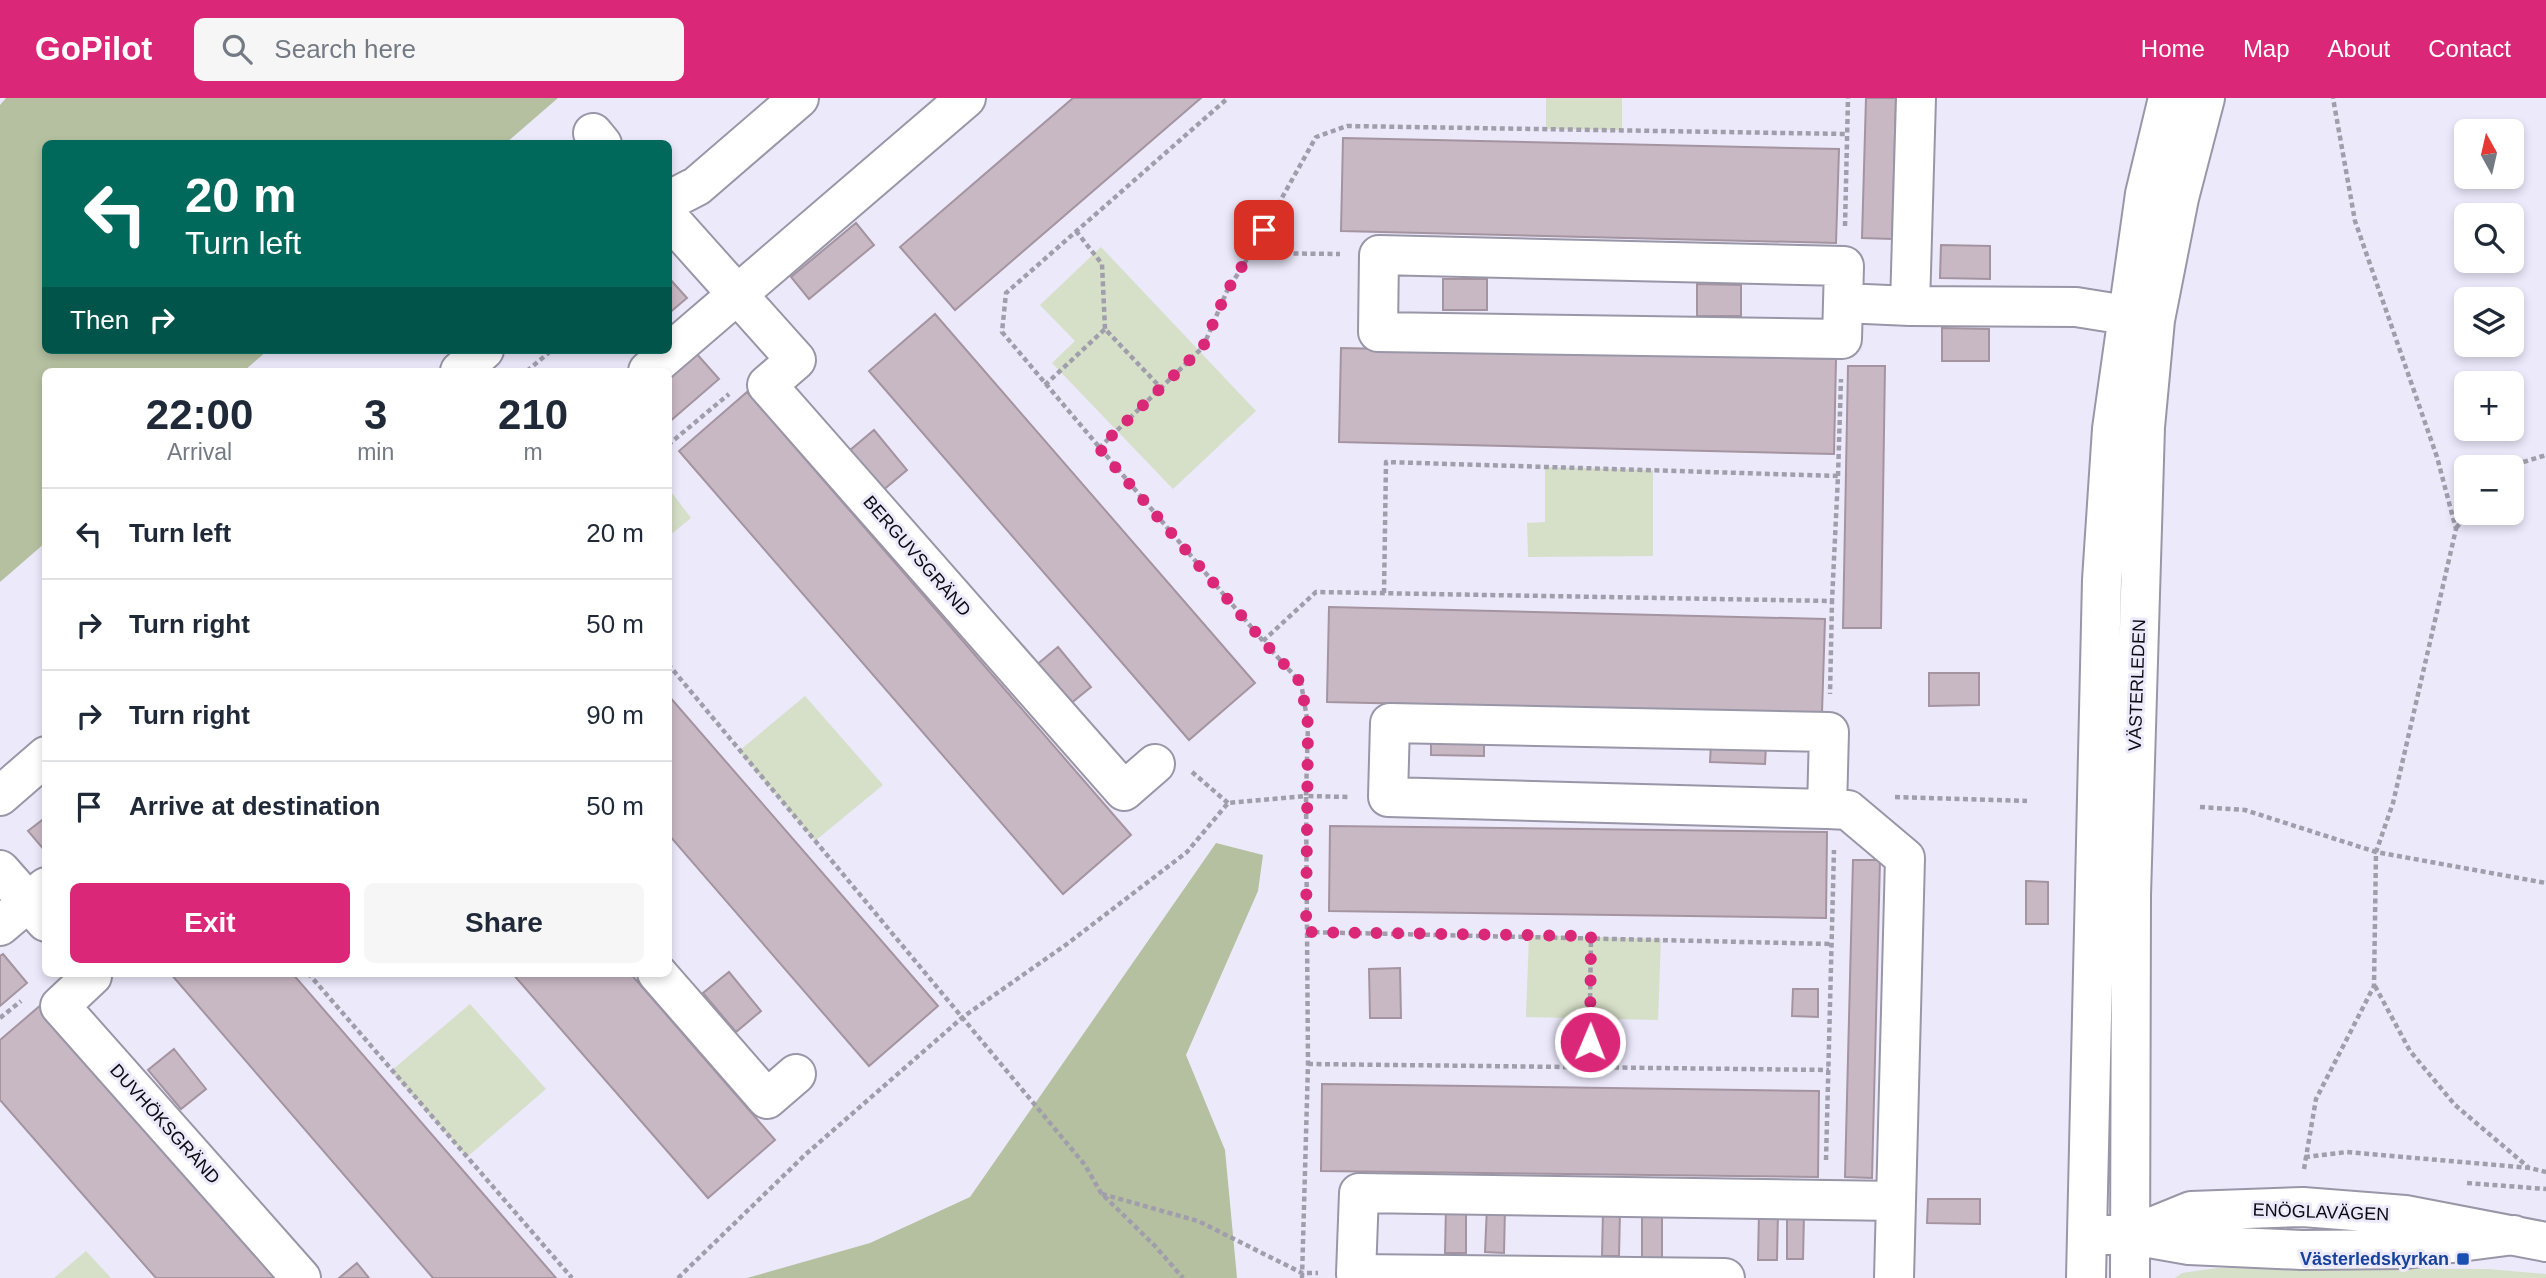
<!DOCTYPE html>
<html lang="en">
<head>
<meta charset="utf-8">
<style>
  body { margin:0; font-family:Helvetica,sans-serif; background:#f6f6f7; color:#1f2937; height:100vh; display:flex; flex-direction:column; font-size:26px; white-space:nowrap }
  * { box-sizing:border-box; margin:0 }
  p { font-size:23px; color:#747a83 }
  .icon { flex:none; width:38px; height:38px; fill:none; stroke:currentColor; stroke-width:2; stroke-linecap:round; stroke-linejoin:round }
  .map { position:relative; flex:1; overflow:hidden }
  .sheet { position:absolute; left:42px; top:270px; width:630px; height:609px; display:flex; flex-direction:column; background:#fff; border-radius:10px; box-shadow:0 4px 10px #0003 }
  .sheet>* { flex:none }
  .top-card { position:absolute; left:42px; top:42px; width:630px; height:214px; border-radius:10px; box-shadow:0 4px 10px #0003; background:#00695c; color:#fff; overflow:hidden }
  .needle { width:46px; rotate:352deg }
  .buttons { position:absolute; left:2454px; top:21px; display:grid; gap:14px }
  .buttons a { display:grid; place-items:center; width:70px; height:70px; border-radius:10px; background:#fff; box-shadow:0 4px 10px #0003; font-size:35px }
  .pin { position:absolute; display:grid; place-items:center; width:60px; height:60px; color:#fff; margin:-30px; border-radius:14px; box-shadow:0 4px 10px #0006 }
  .me { position:absolute; width:77px; margin:-38px; rotate:1deg; stroke-linejoin:round; filter:drop-shadow(0 0 5px #0008) }
  .turn { display:flex; align-items:center; gap:24px; height:147px; padding:0 28px; font-size:32px }
  .turn .icon { width:91px; height:91px; stroke-width:2.5 }
  .turn b { display:block; font-size:49px; line-height:60px }
  .then { display:flex; align-items:center; height:66px; padding:0 28px; background:#0003; gap:14px; font-size:26px }
  .eta { display:flex; justify-content:space-evenly; align-items:center; height:119px; text-align:center }
  .eta b { font-size:42px; font-weight:800; line-height:49px }
  .button { display:flex; gap:14px; margin-top:auto; padding:14px 28px }
  .button a { flex:1; height:80px; border-radius:10px; background:#db2777; color:#fff; font-size:28px; font-weight:800; line-height:80px; text-align:center }
  .button a+a { background:#f6f6f7; color:#1f2937 }
  ul { padding:0; list-style:none }
  li { display:flex; align-items:center; gap:21px; height:91px; padding:0 28px; border-top:2px solid #e0e1e3 }
  li div { flex:1 }
  li b { display:block; font-size:26px }
  li em { font-style:normal }
  header { display:flex; align-items:center; gap:42px; box-sizing:border-box; height:98px; padding:0 35px; background:#db2777; color:#fff }
  header strong { font-size:33px }
  nav { display:flex; gap:38px; margin-inline-start:auto; font-size:24px }
  .search { width:490px; height:63px; background:#f6f6f7; display:flex; align-items:center; gap:18px; box-sizing:border-box; padding:0 24px; border-radius:10px; color:#747a83; font-size:26px }
  .map>svg:first-child { display:block }
  .green { fill:#d6dfc8 }
  .forest { fill:#b5c0a1 }
  .building { fill:#c8b8c4; stroke:#a394a0; stroke-width:2 }
  .lines { fill:none; stroke-linecap:round; stroke-linejoin:round }
  .minor-casing { stroke:#9996a7; stroke-width:42 }
  .path { stroke:#a19eac; stroke-width:4.5; stroke-dasharray:5 3.5; stroke-linecap:butt }
  .minor { stroke:#fff; stroke-width:38 }
  .route { stroke:#db2777; stroke-width:12; stroke-dasharray:0 21.6 }
  .transit-dot { fill:#1a4fb4; stroke:#ece9fb; stroke-width:2.5 }
  .labels { text-anchor:middle; stroke-width:6; stroke-linejoin:round; paint-order:stroke }
  .street-label { font-size:18px; fill:#0c0b11; stroke:#ece9fb }
  .transit-label { font-size:18px; font-weight:bold; fill:#164399; stroke:#ece9fb; text-anchor:end }
</style>
</head>
<body>
<header>
<strong>GoPilot</strong>
<div class="search"><svg class="icon" aria-label="search" viewBox="0 0 24 24"><circle cx="10" cy="10" r="6"/><path d="M15 15l6 6"/></svg>Search here</div>
<nav><a>Home</a><a>Map</a><a>About</a><a>Contact</a></nav>
</header>
<div class="map">
<svg width="2546" height="1180" viewBox="0 0 2546 1180">
  <rect width="100%" height="100%" fill="#ece9fb"/>
  <!-- green -->
  <path class="green" d="M1546,0H1622V32L1546,31Z
    M1101,149L1256,313L1173,391L1052,265L1075,243L1040,207Z
    M1545,369L1653,372V458L1528,459L1527,425L1545,424Z
    M669,391L691,420L669,438H668Z
    M805,598L883,687L815,743L739,653Z
    M1529,837L1661,841L1658,922L1526,919Z
    M470,906L546,991L467,1059L391,973Z
    M86,1153L111,1180H54Z
    M2217,1170L2488,1171L2546,1176V1180H2175L2182,1175Z"/>
  <!-- forest -->
  <path class="forest" d="M6,0H558L506,45L46,46V252H268L244,273H46L45,445L0,484V7Z
    M1216,745L1263,757L1258,793L1186,957L1225,1052L1237,1180H747L870,1145L970,1099Z"/>
  <!-- building -->
  <path class="building" d="M1073,0H1201L955,212L900,149Z
    M1866,0H1896L1892,141L1862,140Z
    M1343,40L1839,51L1836,145L1341,133Z
    M856,125L874,147L809,201L791,179Z
    M1941,147L1990,148V181L1940,180Z
    M668,179L687,200L668,216Z
    M1443,181H1487V212H1443Z
    M1697,186L1741,187V218H1697Z
    M935,216L1255,585L1189,642L869,273Z
    M1942,230L1989,231V263H1942Z
    M1341,250L1836,261L1834,356L1339,344Z
    M696,255L719,281L668,325V278Z
    M1848,268H1885L1881,530H1843Z
    M747,294L1131,737L1063,796L679,353Z
    M874,332L907,372L882,393L849,353Z
    M1329,509L1825,521L1822,615L1327,604Z
    M1058,549L1091,589L1065,610L1033,570Z
    M1929,575H1979V607L1929,608Z
    M668,597L938,908L869,968L668,736Z
    M1431,639L1484,640V658L1431,657Z
    M1711,646L1766,648L1765,666L1710,664Z
    M46,719V754L28,733Z
    M1330,728L1827,734L1826,820L1329,813Z
    M1853,762H1880L1872,1080L1845,1079Z
    M2026,783L2048,784V826H2026Z
    M3,856L27,885L0,908V858Z
    M1400,870L1401,920H1370L1369,871Z
    M729,874L761,913L736,934L703,895Z
    M170,875H292L556,1180H433Z
    M512,875H630L775,1042L708,1100Z
    M1793,891H1818V919L1792,918Z
    M42,906L282,1180H156L0,1002V942Z
    M174,951L206,991L181,1011L148,972Z
    M1322,986L1819,993L1818,1079L1321,1073Z
    M1928,1101H1980V1126L1927,1125Z
    M1446,1107H1466V1155H1445Z
    M1487,1108L1505,1109L1504,1155L1485,1154Z
    M1603,1113H1620L1619,1158H1602Z
    M1642,1113H1662V1160H1642Z
    M1759,1114H1778L1777,1162H1758Z
    M1787,1116H1804L1803,1161H1787Z
    M357,1165L369,1180H339Z"/>
  <g class="lines">
    <defs>
      <path id="minor" d="M1916,0L1910,208L2076,209L2151,221
        M593,35L602,46
        M668,103L697,88L799,0
        M668,119L796,262L767,287L1124,693L1155,666
        M1379,157L1844,168L1842,241L1378,234Z
        M1843,205L1910,208
        M460,273L484,252
        M648,273L966,0
        M0,698L46,658
        M1827,711L1829,634L1390,625L1388,699L1827,711L1848,712L1905,760L1894,1180
        M0,772L46,824
        M0,828L46,789
        M90,875L92,878L60,908L301,1180
        M657,875L767,1001L796,976
        M2107,1137H2132L2189,1147L2302,1152L2406,1151L2514,1137
        M2132,1137L2191,1113L2303,1109L2405,1117L2546,1144
        M1725,1180L1356,1176L1359,1095L1896,1103
        M2086,1180L2102,482L2112,331L2145,96L2168,0
        M2130,1180L2131,797L2145,329L2155,222L2179,100L2205,0"/>
    </defs>
    <!-- minor casing -->
    <use href="#minor" class="minor-casing"/>
    <!-- path -->
    <path class="path" d="M1845,128L1848,0
      M1076,133L1102,166L1105,231
      M1251,155L1340,156
      M527,273L552,252
      M1045,287L1105,231L1161,290
      M668,347L729,296
      M1099,350L1203,249L1227,193L1251,155L1316,39L1347,28L1847,36
      M2507,369L2546,357
      M1838,378L1841,281
      M2456,430L2469,415
      M1384,495L1386,364L1838,378L1832,503
      M1263,543L1316,494L1832,503L1830,596
      M668,566L1085,1067L1101,1095L1155,1148L1183,1180
      M1192,674L1228,705
      M1895,699L2027,703
      M2200,709L2245,712L2376,754L2546,785
      M1306,834L1832,846
      M308,875L572,1180
      M2375,888L2410,953L2455,1007L2528,1069
      M0,920L21,903
      M1308,966L1829,972
      M1589,968L1591,839
      M2305,1059L2347,1054L2530,1070L2546,1074
      M1826,1062L1834,752
      M2304,1071L2316,1001L2374,888L2376,754L2393,705L2456,431L2437,359L2355,123L2333,0
      M2467,1085L2546,1091
      M1102,1096L1198,1123L1302,1175H1318
      M678,1180L806,1056L963,919L1067,846L1187,754L1228,705L1306,698L1308,626L1301,585L1263,543L1002,234L1006,195L1228,0
      M1302,1180L1308,966L1306,698L1349,699"/>
    <!-- minor -->
    <use href="#minor" class="minor"/>
  </g>
  <g class="lines">
    <!-- route -->
    <path class="route" d="M1264,132L1227,193L1203,249L1099,350L1263,543L1301,585L1308,626L1306,834L1591,838L1590,944"/>
  </g>
  <!-- markers -->
  <rect class="transit-dot" x="2456" y="1154" width="14" height="14" rx="3.5"/>
  <g class="labels">
    <!-- street labels -->
    <g class="street-label">
      <text transform="translate(917 458) rotate(49)" y="6">BERGUVSGRÄND</text>
      <text transform="translate(2137 587) rotate(-88)" y="6">VÄSTERLEDEN</text>
      <text transform="translate(165 1026) rotate(48)" y="6">DUVHÖKSGRÄND</text>
      <text transform="translate(2321 1114) rotate(2)" y="6">ENÖGLAVÄGEN</text>
    </g>
    <!-- transit labels -->
    <g class="transit-label">
      <text x="2449" y="1167">Västerledskyrkan</text>
    </g>
  </g>
</svg>
<div class="buttons">
<a><svg class="needle" viewBox="-14 -14 28 28"><path d="M0-13l5 13h-10z" fill="#e53935"/><path d="M0 13l5-13h-10z" fill="#747a83"/></svg></a>
<a><svg class="icon" aria-label="search" viewBox="0 0 24 24"><circle cx="10" cy="10" r="6"/><path d="M15 15l6 6"/></svg></a>
<a><svg class="icon" aria-label="layers" viewBox="0 0 24 24"><path d="M12 4l9 5-9 5-9-5zM3 14l9 5 9-5"/></svg></a>
<a>+</a>
<a>−</a>
</div>
<div class="pin" style="left:1264px;top:132px;background:#d93025"><svg class="icon" aria-label="arrive" viewBox="0 0 24 24"><path d="M6 21V4h12l-3 4 3 4H6"/></svg></div>
<svg class="me" style="left:1590px;top:944px" viewBox="-20 -20 40 40"><circle r="17" fill="#db2777" stroke="#fff" stroke-width="3"/><path d="M0-11L8 9 0 5-8 9z" fill="#fff"/></svg>
<div class="top-card">
<div class="turn"><svg class="icon" aria-label="left" viewBox="0 0 24 24"><path d="M17 20v-9H6M10 6l-5 5 5 5"/></svg><div><b>20 m</b>Turn left</div></div>
<div class="then">Then<svg class="icon" aria-label="right" viewBox="0 0 24 24"><path d="M7 20v-9h11M14 6l5 5-5 5"/></svg></div>
</div>
<section class="sheet">
<div class="eta">
<div><b>22:00</b><p>Arrival</p></div>
<div><b>3</b><p>min</p></div>
<div><b>210</b><p>m</p></div>
</div>
<ul>
<li><svg class="icon" aria-label="left" viewBox="0 0 24 24"><path d="M17 20v-9H6M10 6l-5 5 5 5"/></svg><div><b>Turn left</b></div><em>20 m</em></li>
<li><svg class="icon" aria-label="right" viewBox="0 0 24 24"><path d="M7 20v-9h11M14 6l5 5-5 5"/></svg><div><b>Turn right</b></div><em>50 m</em></li>
<li><svg class="icon" aria-label="right" viewBox="0 0 24 24"><path d="M7 20v-9h11M14 6l5 5-5 5"/></svg><div><b>Turn right</b></div><em>90 m</em></li>
<li><svg class="icon" aria-label="arrive" viewBox="0 0 24 24"><path d="M6 21V4h12l-3 4 3 4H6"/></svg><div><b>Arrive at destination</b></div><em>50 m</em></li>
</ul>
<div class="button"><a>Exit</a><a>Share</a></div>
</section>
</div>
</body>
</html>
